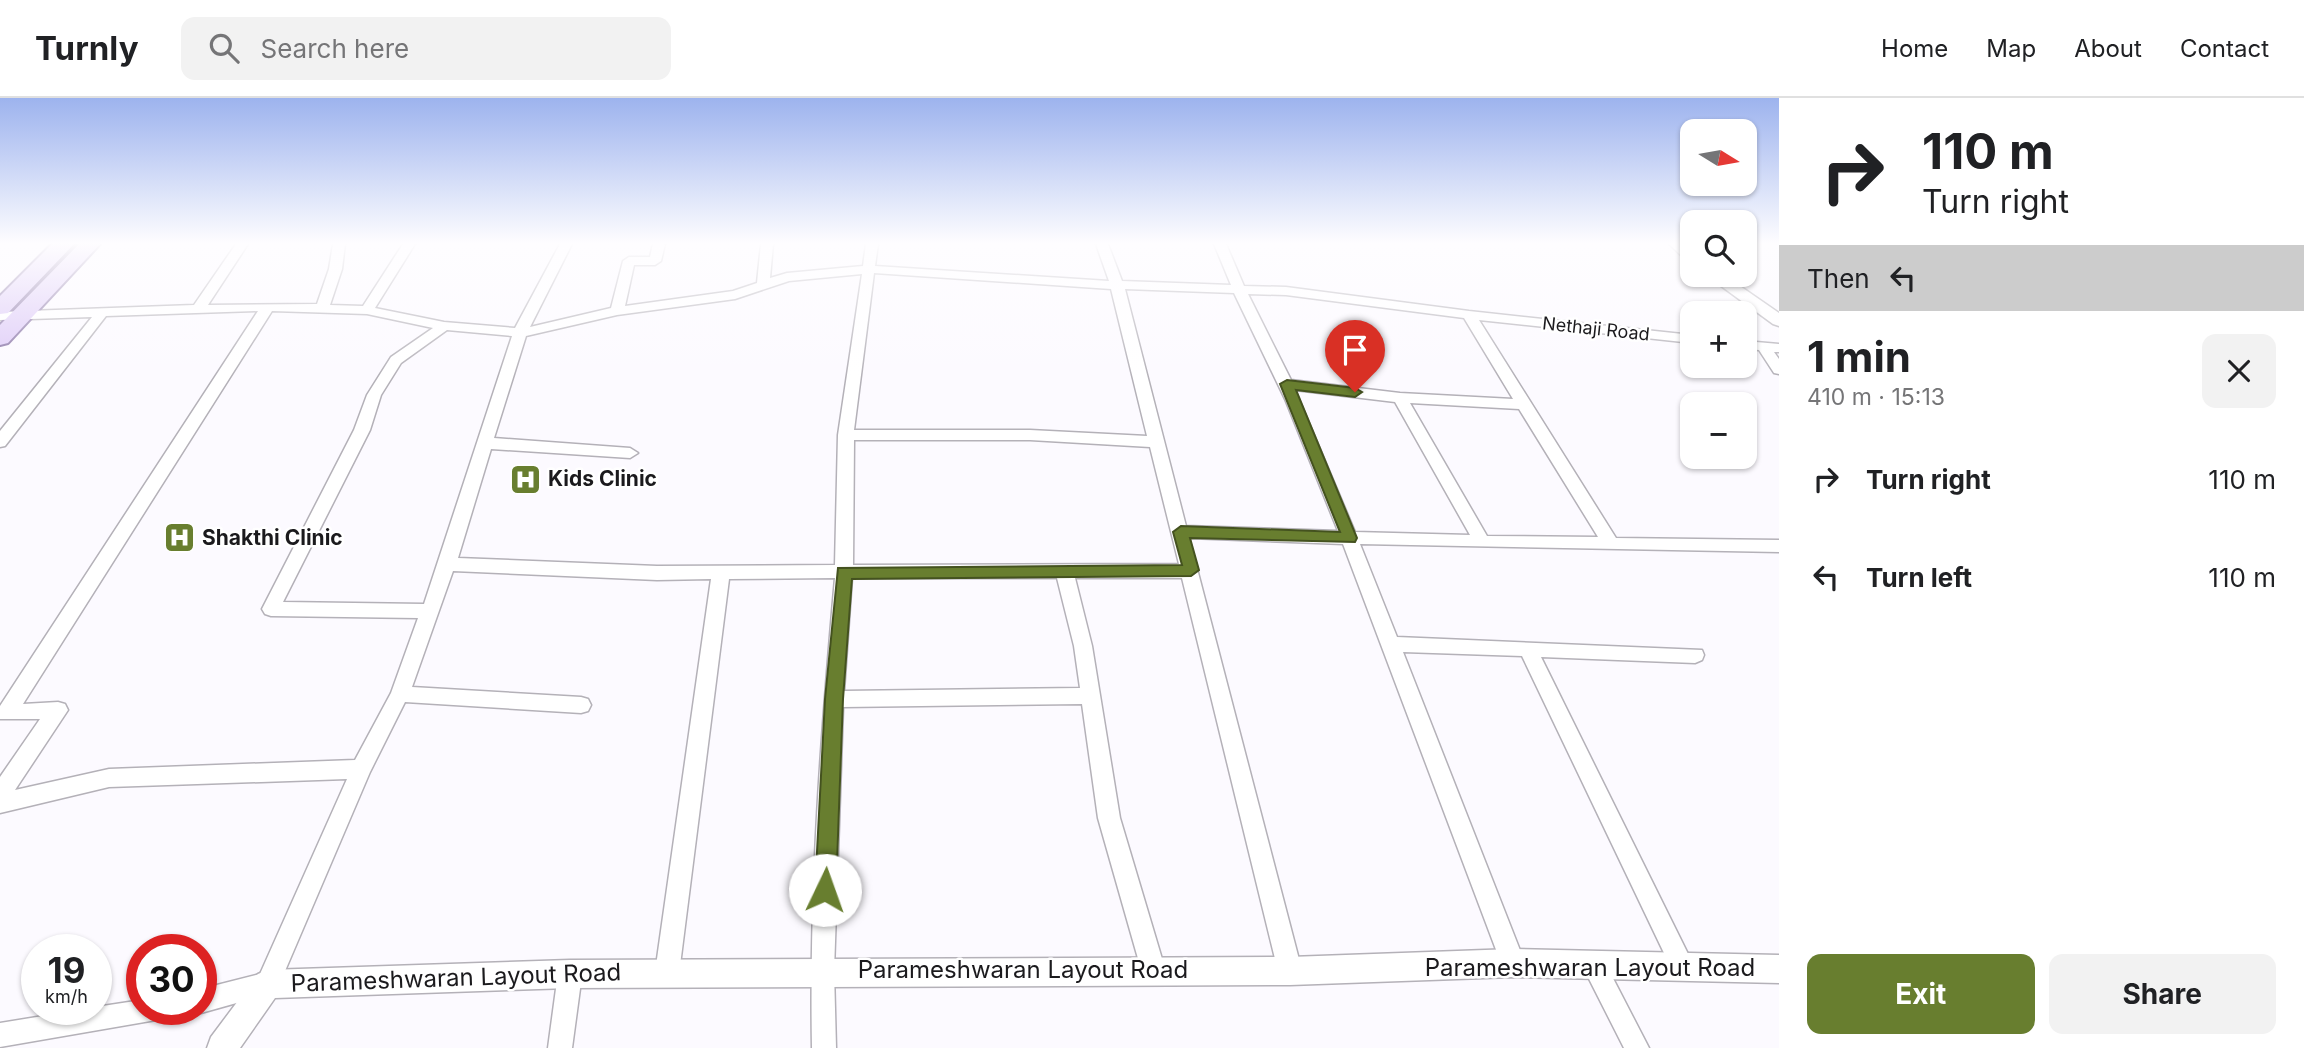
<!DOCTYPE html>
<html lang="en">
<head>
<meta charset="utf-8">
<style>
  body { margin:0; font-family:Inter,sans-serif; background:#f2f2f2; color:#202124; height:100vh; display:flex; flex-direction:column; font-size:26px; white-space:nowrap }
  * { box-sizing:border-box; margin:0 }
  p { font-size:23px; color:#757577 }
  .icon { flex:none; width:38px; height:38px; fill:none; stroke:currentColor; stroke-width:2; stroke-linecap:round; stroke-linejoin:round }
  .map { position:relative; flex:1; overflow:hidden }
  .side { display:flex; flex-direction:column; background:#fff; width:525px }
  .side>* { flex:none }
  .banner { background:#fff; color:#202124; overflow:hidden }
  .needle { width:46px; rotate:101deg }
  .fabs { position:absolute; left:1680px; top:21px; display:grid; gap:14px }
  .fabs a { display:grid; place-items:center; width:77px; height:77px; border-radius:14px; background:#fff; box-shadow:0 2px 5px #0004; font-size:35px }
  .speed { position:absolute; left:21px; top:836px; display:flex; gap:14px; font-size:35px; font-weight:700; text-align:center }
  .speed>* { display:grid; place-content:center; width:91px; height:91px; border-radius:50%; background:#fff; box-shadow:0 2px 5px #0004; line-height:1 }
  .speed small { font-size:18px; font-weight:400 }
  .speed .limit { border:10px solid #d22; background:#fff; color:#111 }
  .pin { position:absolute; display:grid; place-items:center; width:60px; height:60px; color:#fff; margin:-72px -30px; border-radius:50% 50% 50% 0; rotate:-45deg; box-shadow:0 0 7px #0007 }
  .pin .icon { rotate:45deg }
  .me { position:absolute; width:77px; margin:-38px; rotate:3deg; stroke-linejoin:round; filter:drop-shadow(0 0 5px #0008) }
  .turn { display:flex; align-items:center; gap:24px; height:147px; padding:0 28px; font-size:32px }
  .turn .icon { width:91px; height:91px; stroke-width:2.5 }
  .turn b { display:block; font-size:49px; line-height:60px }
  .then { display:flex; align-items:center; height:66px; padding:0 28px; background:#0003; gap:14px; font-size:26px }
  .round { display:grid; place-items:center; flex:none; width:74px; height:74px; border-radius:14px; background:#f2f2f2 }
  .headline { display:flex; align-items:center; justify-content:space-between; height:119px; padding:0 28px }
  h1 { font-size:42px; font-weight:700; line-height:52px }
  .primary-button { display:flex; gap:14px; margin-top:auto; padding:14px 28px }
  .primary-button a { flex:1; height:80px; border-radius:14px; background:#687e2f; color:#fff; font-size:28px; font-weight:700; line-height:80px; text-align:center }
  .primary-button a+a { background:#f2f2f2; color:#202124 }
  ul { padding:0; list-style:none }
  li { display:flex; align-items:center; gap:21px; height:98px; padding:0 28px }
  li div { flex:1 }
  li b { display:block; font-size:26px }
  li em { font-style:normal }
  header { display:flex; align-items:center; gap:42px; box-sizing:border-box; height:98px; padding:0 35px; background:#fff; border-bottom:2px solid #e0e0e0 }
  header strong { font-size:33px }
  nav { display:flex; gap:38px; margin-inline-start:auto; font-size:24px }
  .search { width:490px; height:63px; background:#f2f2f2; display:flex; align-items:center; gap:18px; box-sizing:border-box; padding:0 24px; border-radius:14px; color:#757577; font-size:26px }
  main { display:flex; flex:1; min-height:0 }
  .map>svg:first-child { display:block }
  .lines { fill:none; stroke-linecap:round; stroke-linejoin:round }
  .minor-casing { stroke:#b4b1b8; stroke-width:3 }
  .tertiary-casing { stroke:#b4b1b8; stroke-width:3 }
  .primary-casing { stroke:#8a76a7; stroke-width:4 }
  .minor { fill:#fff; fill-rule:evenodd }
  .tertiary { fill:#fff; fill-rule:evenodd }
  .primary { fill:#ddcaf7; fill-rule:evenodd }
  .route { fill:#687e2f; stroke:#44521f; stroke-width:2 }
  .labels { text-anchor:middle; stroke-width:5; stroke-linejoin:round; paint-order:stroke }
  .far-street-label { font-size:18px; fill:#1b1a1d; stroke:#fff }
  .poi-label { font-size:21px; font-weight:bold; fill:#1b1a1d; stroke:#fff; text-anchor:start }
  .near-street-label { font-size:24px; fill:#1b1a1d; stroke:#fff }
</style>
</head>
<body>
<header>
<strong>Turnly</strong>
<div class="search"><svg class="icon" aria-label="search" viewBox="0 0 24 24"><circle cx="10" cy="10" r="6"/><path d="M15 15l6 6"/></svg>Search here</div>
<nav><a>Home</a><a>Map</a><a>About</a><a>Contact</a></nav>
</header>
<main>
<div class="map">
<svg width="1779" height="950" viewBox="0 0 1779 950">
  <rect width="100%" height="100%" fill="#fcfaff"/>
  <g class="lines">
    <defs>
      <path id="minor" d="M236,146H248L208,207L317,206L329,171L333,146H345L342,171L330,207L363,208L403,146H415L375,210L444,224L515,230L560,146H572L530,229L611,210L623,163L629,159H650L653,146H665L661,163L655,167H634L625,208L733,193L757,185L761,146H773L770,180L787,175L863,168L866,146H878L875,168L1109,183L1096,146H1108L1122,183L1231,187L1214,146H1226L1244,188L1286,189L1469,213L1692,237V245L1479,222L1616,440L1779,442V454L1360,446L1397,539L1702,552L1704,557L1702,562L1695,565L1541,559L1691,862L1695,870L1691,878L1683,882L1675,878L1522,558L1403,554L1525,865L1521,873L1513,877L1505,873L1501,865L1343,446L1189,440L1302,873L1298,881L1290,885L1282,881L1278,873L1182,480H1075L1092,548L1120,720L1165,871L1161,879L1153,883L1145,879L1141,871L1098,720L1082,606L843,609L834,873L836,950H812C809,794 821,636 835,480L729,481L679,875L675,883L667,887L659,883L655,875L711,481L657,482L453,473L412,589L581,599L588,601L591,607L588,613L581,615L405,604L370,674L276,894L201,915L193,912H201V891L260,876L347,681L109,689L0,715V679L40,621H0V608L258,213L106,218L5,348L0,349V333L92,219L0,222V214L194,207ZM874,175L1111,191L1147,338L1030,332H854ZM862,176L838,337L835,467L657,468L458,460L491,351L630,360L638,355L630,350L494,340L526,238L617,217L735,201L789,183ZM1125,191L1234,195L1285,301L1338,433L1186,428ZM1248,196L1286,197L1464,220L1513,301L1400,295L1291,282ZM272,213L367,216L433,230L391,259L367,297L354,332L262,511L265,516L271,518L418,520L391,595L355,662L109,671L15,692L68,612L65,606L58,604L23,606ZM447,232L512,238L424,506L283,504L370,332L381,297L401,265ZM1295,292L1395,304L1470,437L1355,434ZM1410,305L1519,311L1598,439L1487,438ZM854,342H1030L1150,349L1179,466L853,467ZM852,480H1057L1074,548L1080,590L844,593Z
        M1745,243L1779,246V254H1774L1779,261V276L1774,275L1759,252L1745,251Z
        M1594,855L1602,859L1649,950H1624L1582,867L1586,859Z
        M570,864L578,868L582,876L572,950H548L558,876L562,868Z
        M142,902V912H165L162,921L0,949V925L80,912H96V909Z"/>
      <path id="tertiary" d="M1669,146H1685L1692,152V164L1687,163Z
        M1706,177H1724L1779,215V228L1773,226Z
        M1513,851L1779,857V885L1513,879L1290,887L570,890L275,900L240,950H207L211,939L258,876L268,872L570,862L1290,859Z"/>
      <path id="primary" d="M52,146H74L8,215L0,216V198Z
        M79,146H100L8,245L0,247V227Z"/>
    </defs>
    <!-- minor casing -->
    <use href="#minor" class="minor-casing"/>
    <!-- tertiary casing -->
    <use href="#tertiary" class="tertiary-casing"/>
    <!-- primary casing -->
    <use href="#primary" class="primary-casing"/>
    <!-- minor -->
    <use href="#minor" class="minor"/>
    <!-- tertiary -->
    <use href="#tertiary" class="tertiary"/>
    <!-- primary -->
    <use href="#primary" class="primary"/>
  </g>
  <!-- sky -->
  <linearGradient id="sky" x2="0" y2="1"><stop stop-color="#9db3ee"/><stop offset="0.52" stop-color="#fefdff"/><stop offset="1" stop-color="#fefdff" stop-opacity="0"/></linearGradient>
  <rect width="1779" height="279" fill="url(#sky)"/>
  <!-- route -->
  <path class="route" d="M1287,282L1355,290L1362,294L1355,299L1296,292L1357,440L1355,444L1190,440L1199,472L1191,478L852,481L843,601L836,792L833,799L825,802L818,799L815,792L825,601L838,470L1182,467L1173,434L1181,428L1340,434L1280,286Z"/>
  <!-- icons -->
  <defs>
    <symbol id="hospital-square" viewBox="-11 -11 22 22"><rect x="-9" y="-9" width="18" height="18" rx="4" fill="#687e2f" stroke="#fff"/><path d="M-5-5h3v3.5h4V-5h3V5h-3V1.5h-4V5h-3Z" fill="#fff"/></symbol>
  </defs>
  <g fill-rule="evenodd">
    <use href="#hospital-square" x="508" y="364" width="35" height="35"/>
    <use href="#hospital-square" x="162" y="422" width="35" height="35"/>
  </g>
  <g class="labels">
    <!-- far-street labels -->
    <g class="far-street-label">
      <text transform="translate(1596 231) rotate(6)" y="6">Nethaji Road</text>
    </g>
    <!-- poi labels -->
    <g class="poi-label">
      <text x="548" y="388">Kids Clinic</text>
      <text x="202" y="447">Shakthi Clinic</text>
    </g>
    <!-- near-street labels -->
    <g class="near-street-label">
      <text x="1590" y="878">Parameshwaran Layout Road</text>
      <text x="1023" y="880">Parameshwaran Layout Road</text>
      <text transform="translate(456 880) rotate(-2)" y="8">Parameshwaran Layout Road</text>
    </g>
  </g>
</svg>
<div class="fabs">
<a><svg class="needle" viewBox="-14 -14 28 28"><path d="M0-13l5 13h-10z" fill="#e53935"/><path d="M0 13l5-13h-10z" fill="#757577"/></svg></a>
<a><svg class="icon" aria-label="search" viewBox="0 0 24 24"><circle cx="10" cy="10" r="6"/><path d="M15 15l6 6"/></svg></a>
<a>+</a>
<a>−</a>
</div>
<div class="speed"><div>19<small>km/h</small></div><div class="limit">30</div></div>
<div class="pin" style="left:1355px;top:294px;background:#d93025"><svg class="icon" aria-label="arrive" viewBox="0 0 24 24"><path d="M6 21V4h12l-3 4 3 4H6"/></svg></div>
<svg class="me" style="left:825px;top:792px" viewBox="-20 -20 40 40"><circle r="19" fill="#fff"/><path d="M0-13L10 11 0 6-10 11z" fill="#687e2f"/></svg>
</div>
<section class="side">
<div class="banner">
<div class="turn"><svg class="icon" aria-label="right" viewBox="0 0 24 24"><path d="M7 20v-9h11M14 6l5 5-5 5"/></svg><div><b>110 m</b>Turn right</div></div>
<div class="then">Then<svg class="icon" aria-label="left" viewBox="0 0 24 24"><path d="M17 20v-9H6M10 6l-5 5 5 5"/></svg></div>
</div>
<div class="headline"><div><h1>1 min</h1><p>410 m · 15:13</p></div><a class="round"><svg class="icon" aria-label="close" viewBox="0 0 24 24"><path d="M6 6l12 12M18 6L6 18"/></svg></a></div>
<ul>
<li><svg class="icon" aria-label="right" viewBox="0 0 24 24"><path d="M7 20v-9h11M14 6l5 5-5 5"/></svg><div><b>Turn right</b></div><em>110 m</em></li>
<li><svg class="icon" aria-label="left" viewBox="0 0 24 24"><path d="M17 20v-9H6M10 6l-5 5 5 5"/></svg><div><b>Turn left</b></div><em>110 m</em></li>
</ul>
<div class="primary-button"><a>Exit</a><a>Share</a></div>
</section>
</main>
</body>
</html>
